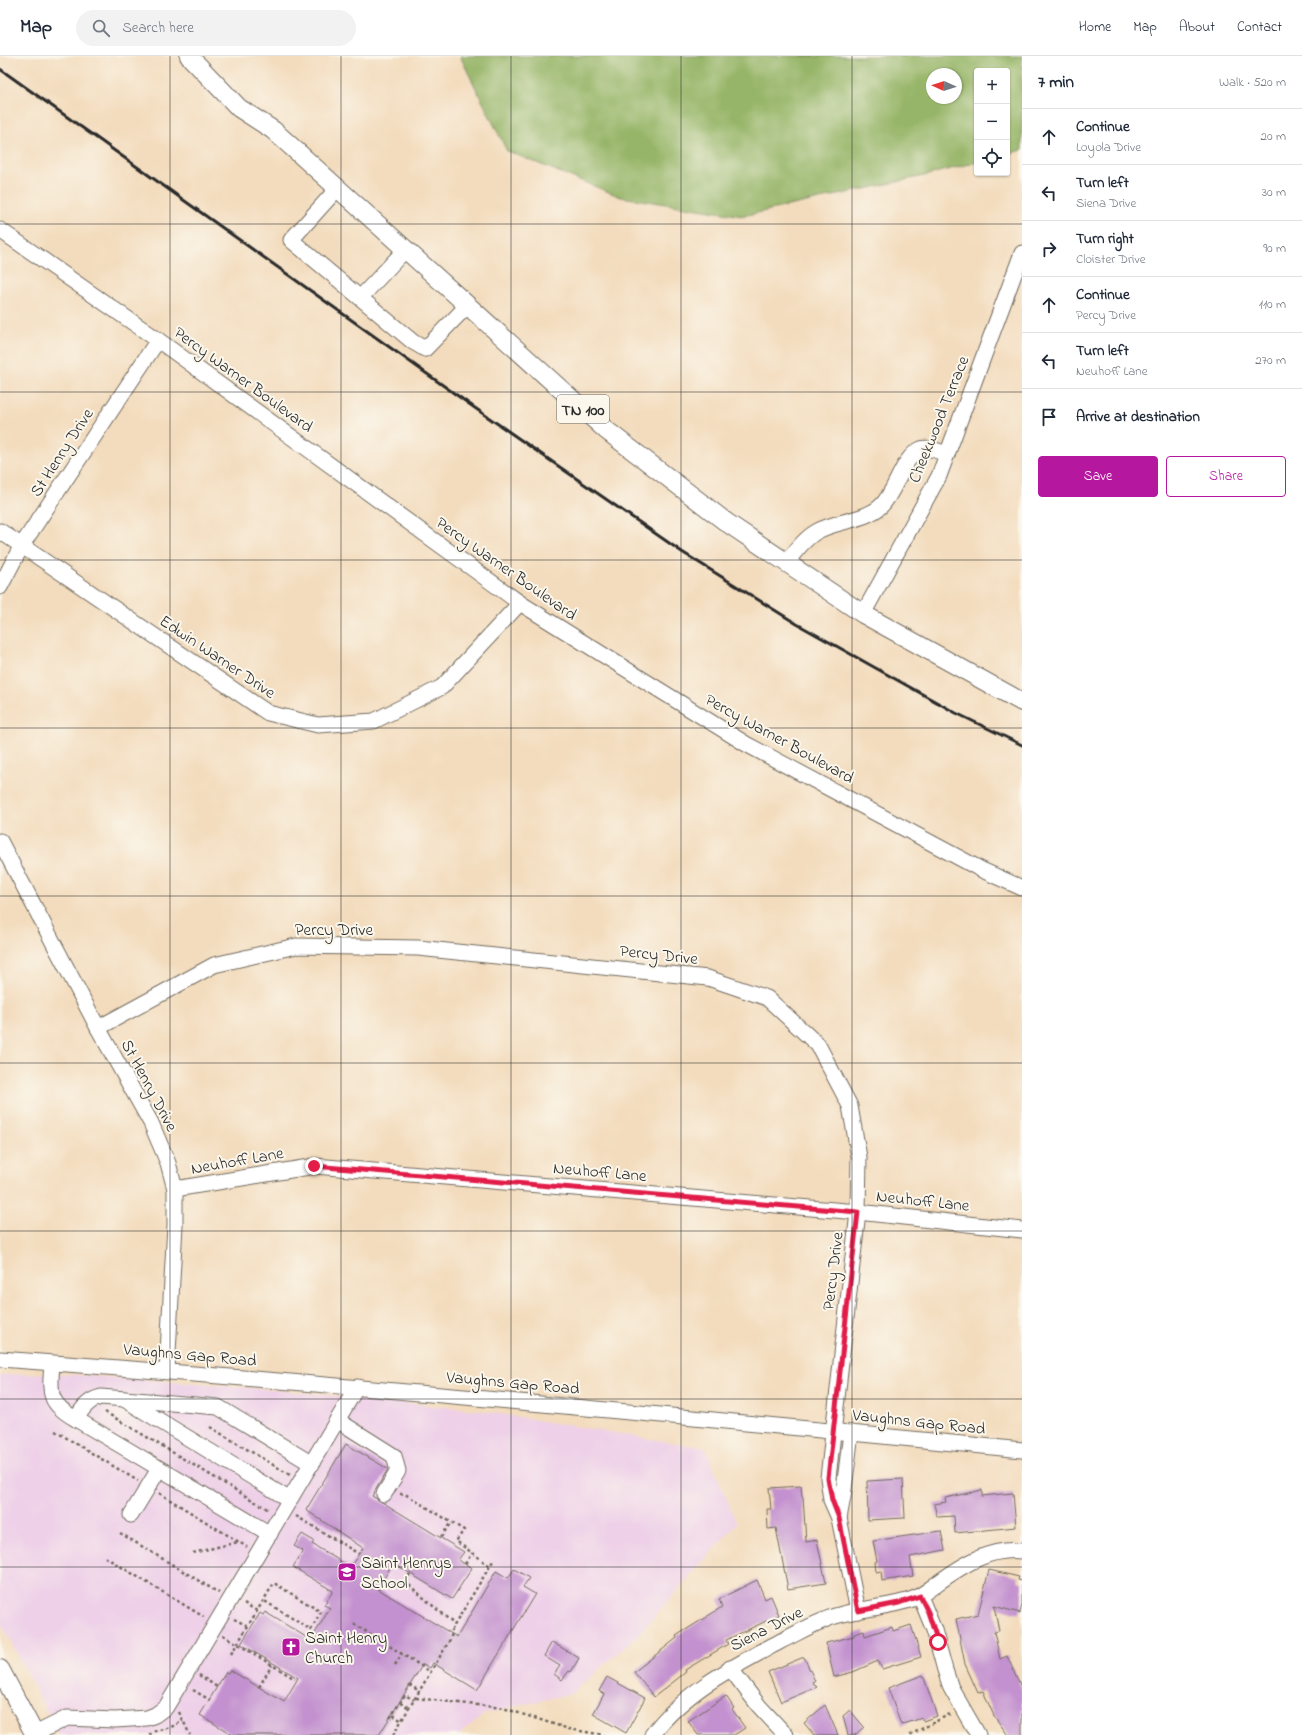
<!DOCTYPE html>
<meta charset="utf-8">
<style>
body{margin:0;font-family:"Indie Flower",sans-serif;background:#f2f2f3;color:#1f2937}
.controls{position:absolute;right:12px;top:12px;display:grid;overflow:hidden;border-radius:4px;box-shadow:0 1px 3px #0004}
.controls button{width:36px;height:36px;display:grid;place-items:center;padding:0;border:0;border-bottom:1px solid #e0e1e3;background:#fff;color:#1f2937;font:20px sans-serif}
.compass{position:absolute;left:926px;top:12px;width:36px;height:36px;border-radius:50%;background:#fff;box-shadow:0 1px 3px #0004;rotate:273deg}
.stop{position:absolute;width:12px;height:12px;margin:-9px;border:3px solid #e11d48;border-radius:50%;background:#fff}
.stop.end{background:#e11d48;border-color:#fff;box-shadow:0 1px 4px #0008}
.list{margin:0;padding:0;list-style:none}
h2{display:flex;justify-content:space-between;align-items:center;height:52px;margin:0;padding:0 16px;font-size:17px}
h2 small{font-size:13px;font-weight:400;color:#747a83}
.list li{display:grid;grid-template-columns:26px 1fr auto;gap:12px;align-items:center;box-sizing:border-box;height:56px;padding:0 16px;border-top:1px solid #e0e1e3}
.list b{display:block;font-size:15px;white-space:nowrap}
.list p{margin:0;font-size:13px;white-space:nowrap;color:#747a83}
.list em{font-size:13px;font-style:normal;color:#747a83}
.actions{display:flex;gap:8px;padding:12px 16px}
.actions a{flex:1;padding:9px 0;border:1px solid #b5179e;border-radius:4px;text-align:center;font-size:14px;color:#b5179e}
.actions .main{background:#b5179e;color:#fff}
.icon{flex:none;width:22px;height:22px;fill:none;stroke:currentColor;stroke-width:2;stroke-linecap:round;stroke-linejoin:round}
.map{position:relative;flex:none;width:1022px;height:1679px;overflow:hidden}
header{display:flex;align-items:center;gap:24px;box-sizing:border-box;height:56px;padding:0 20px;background:#fff;border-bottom:1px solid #e0e1e3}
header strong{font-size:19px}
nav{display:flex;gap:22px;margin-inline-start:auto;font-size:14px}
.search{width:280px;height:36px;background:#f2f2f3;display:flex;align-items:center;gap:10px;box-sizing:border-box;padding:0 14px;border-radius:22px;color:#747a83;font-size:15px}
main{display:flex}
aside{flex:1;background:#fff}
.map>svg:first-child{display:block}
</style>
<header>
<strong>Map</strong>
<div class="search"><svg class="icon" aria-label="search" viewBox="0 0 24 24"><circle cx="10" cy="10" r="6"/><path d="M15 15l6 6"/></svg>Search here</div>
<nav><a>Home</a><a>Map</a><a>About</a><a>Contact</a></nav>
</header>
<main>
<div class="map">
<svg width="1022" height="1679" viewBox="0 0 1022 1679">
<rect width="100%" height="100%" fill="#fbf7ec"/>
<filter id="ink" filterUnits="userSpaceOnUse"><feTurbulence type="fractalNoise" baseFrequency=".025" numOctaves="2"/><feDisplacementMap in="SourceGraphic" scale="8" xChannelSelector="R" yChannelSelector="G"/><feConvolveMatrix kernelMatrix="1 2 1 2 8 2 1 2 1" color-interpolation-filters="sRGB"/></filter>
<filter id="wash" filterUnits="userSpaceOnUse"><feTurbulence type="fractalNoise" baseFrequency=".012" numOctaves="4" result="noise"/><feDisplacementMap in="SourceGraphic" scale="16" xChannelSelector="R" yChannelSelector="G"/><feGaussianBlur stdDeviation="0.9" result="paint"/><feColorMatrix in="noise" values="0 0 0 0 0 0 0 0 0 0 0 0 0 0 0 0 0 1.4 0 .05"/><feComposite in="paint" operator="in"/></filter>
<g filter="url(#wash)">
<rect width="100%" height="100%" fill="#f3dcbd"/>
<!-- built -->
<path fill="#eed0e8" d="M51,1317L265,1333L476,1354L705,1392L737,1467L634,1583L572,1637L484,1658L459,1679H59L0,1565V1319Z"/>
<!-- forest -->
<path fill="#96b568" stroke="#60704a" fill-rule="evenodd" d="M460,0H1022V94L1007,98V15H977V106L928,119L743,160L621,141L507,95ZM932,18H956V42H932Z"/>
<g id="blocks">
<!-- building -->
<g fill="#c391cf">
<path d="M346,1388L388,1413L372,1440L464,1496L458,1504L472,1512L452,1543L393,1507L378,1533L457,1581L496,1515L508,1522L514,1513L529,1522L523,1531L535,1538L477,1634L433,1607L430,1612L423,1608L379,1679H233L200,1659L226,1616L228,1617L230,1614L284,1646L298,1622L241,1588L260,1557L263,1559L265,1556L311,1584L330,1552L324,1549L333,1535L293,1511L303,1495L294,1490L302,1478L314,1485L312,1488L350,1511L363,1492L306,1454Z"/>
<path d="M903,1423L905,1462L868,1464L867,1425Z"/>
<path d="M801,1430L802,1441H803L806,1486L817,1484L826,1527L788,1533L776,1472L768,1473L767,1453H771L769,1432Z"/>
<path d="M982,1434V1440L1013,1437L1016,1471L955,1477L954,1460L937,1461L934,1448L946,1446L945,1442Z"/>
<path d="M941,1475L945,1494L910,1501L913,1520L882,1525L881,1515L876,1516L875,1506L877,1505L873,1485Z"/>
<path d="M989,1514L1019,1521L1018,1524L1022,1525V1549L1020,1557L994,1550L999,1575L994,1576L1000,1603L1007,1600L1022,1633V1679H1008L994,1660L983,1635L978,1637L965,1608L956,1563L978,1558Z"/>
<path d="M757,1524L765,1543L771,1540L779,1559L726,1584L728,1588L685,1614L686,1616L654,1641L634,1616L677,1582L676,1580L722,1551L719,1543Z"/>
<path d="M911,1569L921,1601L882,1613L878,1605L853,1616L834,1621L826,1587L854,1580V1578L864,1575L865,1580L892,1571L893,1575Z"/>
<path d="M552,1586L579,1602L571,1616L569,1615L562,1624L554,1618L560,1610L544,1600Z"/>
<path d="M804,1601L815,1625L812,1626L817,1631L781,1646L768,1616Z"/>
<path d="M923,1619L937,1660L923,1665L922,1662L901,1669L888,1632Z"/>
<path d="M607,1621L645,1642L626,1677L593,1658L604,1638L599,1635Z"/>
<path d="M726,1640L734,1652L732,1653L745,1672L734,1679H698L688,1665Z"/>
<path d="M825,1649L838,1679H814L804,1667Z"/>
<path d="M850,1654L864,1671L855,1679H848L843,1660Z"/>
</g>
</g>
</g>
<g filter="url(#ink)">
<use href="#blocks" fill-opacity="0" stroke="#71695e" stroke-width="1"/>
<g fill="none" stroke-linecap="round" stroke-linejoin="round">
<defs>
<g id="minor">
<path d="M337,133L291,184L413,286L425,293L467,250"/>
<path d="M0,174L158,284L520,547L746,688L982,814L1022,832"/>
<path d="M361,241L405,194"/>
<path d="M0,475L268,657L318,669L374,665L442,631L520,547"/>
<path d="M786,507C795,496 804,483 816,476C834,465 865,465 881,450C896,436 902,401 921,393C929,390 939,396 947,398"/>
<path d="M0,531L22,489L158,284"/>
<path d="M863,558L939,420L1022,197"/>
<path d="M0,785L98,972L151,1067L168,1107L175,1133V1169L167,1315"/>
<path d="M98,972L214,909L296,890L418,892L708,922L767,942L818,989L850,1050L859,1101L858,1156L828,1422L831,1444L839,1462L843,1441L851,1377"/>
<path d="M175,1133L315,1110L858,1156L1022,1174"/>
<path d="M0,1303C341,1328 682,1360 1022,1394"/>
<path d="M52,1307C50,1337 47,1347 76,1363"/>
<path d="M124,1343L290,1444"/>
<path d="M337,1364L394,1400L398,1415L384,1438"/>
<path d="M131,1459L159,1413"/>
<path d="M839,1462L858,1555"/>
<path d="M270,1478L76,1363C82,1353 88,1344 101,1341L218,1351L312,1408"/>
<path d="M920,1540L934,1574L945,1614L951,1632L978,1679"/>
<path d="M730,1612L759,1650L786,1679"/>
<path d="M35,1678L67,1662L115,1664L147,1662L155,1659L166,1651L357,1331"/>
<path d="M652,1679C684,1635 735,1610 781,1585C800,1576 819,1564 839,1559C864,1552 890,1551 913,1543C923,1539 931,1532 939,1526C963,1509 990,1491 1022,1495"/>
</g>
<g id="major">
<path d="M189,0L239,52L273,74L606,374L726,466L863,558L1022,646"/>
<path d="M0,1613L35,1679"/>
</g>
</defs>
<!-- minor casing -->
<use href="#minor" stroke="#71695e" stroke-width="17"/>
<!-- major casing -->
<use href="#major" stroke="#71695e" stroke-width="20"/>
<!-- path -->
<g stroke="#71695e" stroke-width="2.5" stroke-dasharray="3 3" stroke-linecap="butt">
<path d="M105,1356L269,1454"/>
<path d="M210,1371L290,1419"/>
<path d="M55,1375L138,1425"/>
<path d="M159,1437L247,1491"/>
<path d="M400,1438H405L464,1474L456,1485L490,1510"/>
<path d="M296,1460L359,1498"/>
<path d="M120,1477L219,1537"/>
<path d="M441,1481L451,1466"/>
<path d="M193,1497L238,1486"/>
<path d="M105,1501L204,1561"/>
<path d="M465,1508L472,1497"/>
<path d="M410,1518L407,1522L409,1529L455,1569"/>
<path d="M244,1547L257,1555"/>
<path d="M234,1563L248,1570"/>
<path d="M354,1568L431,1616"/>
<path d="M223,1579L295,1623"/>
<path d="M231,1598L274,1527L321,1556L311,1574L263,1544"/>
<path d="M395,1609L402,1598"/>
<path d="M199,1619L217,1631"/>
<path d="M409,1629L420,1635"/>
<path d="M259,1631L272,1609"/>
<path d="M193,1634L210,1644"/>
<path d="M416,1642L503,1652L569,1673L604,1679"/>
<path d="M400,1647L410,1652"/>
<path d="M179,1656L190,1679"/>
<path d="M393,1659L402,1665"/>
<path d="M390,1662L405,1639L414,1644"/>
<path d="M149,1679L155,1675L171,1671L183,1665"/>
<path d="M393,1679L451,1582L452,1573L493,1505"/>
<path d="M910,1679L950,1658"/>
</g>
<!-- minor -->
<use href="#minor" stroke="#fff" stroke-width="15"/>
<!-- major -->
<use href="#major" stroke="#fff" stroke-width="18"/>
<!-- rail -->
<path stroke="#2b2b2b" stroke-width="3" d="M0,13L472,350L682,496L797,568L956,657L1022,689"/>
</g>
</g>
<g fill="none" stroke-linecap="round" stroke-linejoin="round" filter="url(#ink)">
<!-- route -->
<path stroke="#e11d48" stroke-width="5" d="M314,1110L858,1156L828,1422L832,1444L839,1462L858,1555L899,1547L920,1540L928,1556L938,1586"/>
</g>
<!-- grid -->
<path fill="none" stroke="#2b2b2b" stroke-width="1" stroke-opacity="0.55" d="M170,0V1679M341,0V1679M511,0V1679M681,0V1679M852,0V1679M0,168H1022M0,336H1022M0,504H1022M0,672H1022M0,840H1022M0,1007H1022M0,1175H1022M0,1343H1022M0,1511H1022"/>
<!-- icons -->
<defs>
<symbol id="school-square" viewBox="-11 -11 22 22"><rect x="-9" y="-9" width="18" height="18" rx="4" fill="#b5179e" stroke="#fbf7ec"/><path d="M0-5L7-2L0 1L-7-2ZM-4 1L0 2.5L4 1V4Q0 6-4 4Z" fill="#fff"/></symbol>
<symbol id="church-square" viewBox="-11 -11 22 22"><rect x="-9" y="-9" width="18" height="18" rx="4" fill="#b5179e" stroke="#fbf7ec"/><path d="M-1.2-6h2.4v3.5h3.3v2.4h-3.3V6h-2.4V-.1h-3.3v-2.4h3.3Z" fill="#fff"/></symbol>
</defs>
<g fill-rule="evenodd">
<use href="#school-square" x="336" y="1505" width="22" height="22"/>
<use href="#church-square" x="280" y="1580" width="22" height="22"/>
</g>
<g text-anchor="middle" stroke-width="4" stroke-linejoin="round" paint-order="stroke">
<!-- shield labels -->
<rect fill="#fbf7ec" stroke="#696865" stroke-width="1" x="557" y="339" width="52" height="28" rx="3"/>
<g font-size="16" font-weight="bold" fill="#2b2b2b">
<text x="583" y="359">TN 100</text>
</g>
<!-- street labels -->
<g font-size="17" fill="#2b2b2b" stroke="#fbf7ec">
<text transform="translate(244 323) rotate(36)" y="6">Percy Warner Boulevard</text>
<text transform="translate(938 363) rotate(-68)" y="6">Cheekwood Terrace</text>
<text transform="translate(61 396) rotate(-57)" y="6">St Henry Drive</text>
<text transform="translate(507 512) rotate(35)" y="6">Percy Warner Boulevard</text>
<text transform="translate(218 600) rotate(34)" y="6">Edwin Warner Drive</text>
<text transform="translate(780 682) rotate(29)" y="6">Percy Warner Boulevard</text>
<text x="334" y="879">Percy Drive</text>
<text transform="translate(659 898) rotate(6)" y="6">Percy Drive</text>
<text transform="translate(150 1029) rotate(62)" y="6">St Henry Drive</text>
<text transform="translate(237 1104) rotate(-10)" y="6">Neuhoff Lane</text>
<text transform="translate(600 1115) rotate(5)" y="6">Neuhoff Lane</text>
<text transform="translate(923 1144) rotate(6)" y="6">Neuhoff Lane</text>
<text transform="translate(832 1215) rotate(-83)" y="6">Percy Drive</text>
<text transform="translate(190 1298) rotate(5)" y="6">Vaughns Gap Road</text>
<text transform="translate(513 1326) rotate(5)" y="6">Vaughns Gap Road</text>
<text transform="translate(919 1365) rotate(6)" y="6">Vaughns Gap Road</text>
<text transform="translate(766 1572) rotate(-27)" y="6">Siena Drive</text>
</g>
<!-- poi labels -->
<g font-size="17" fill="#2b2b2b" stroke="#fbf7ec" text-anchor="start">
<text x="361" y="1512">Saint Henrys<tspan x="361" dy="20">School</tspan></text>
<text x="305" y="1587">Saint Henry<tspan x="305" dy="20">Church</tspan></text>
</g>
</g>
</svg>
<div class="controls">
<button>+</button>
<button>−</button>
<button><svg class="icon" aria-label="locate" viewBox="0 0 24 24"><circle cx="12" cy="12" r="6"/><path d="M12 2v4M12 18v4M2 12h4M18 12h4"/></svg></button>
</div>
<svg class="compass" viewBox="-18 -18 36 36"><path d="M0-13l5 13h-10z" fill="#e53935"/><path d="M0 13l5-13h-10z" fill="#747a83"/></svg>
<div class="stop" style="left:938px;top:1586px"></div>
<div class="stop end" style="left:314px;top:1110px"></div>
</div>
<aside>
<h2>7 min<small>Walk · 520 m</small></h2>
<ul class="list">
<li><svg class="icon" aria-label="ahead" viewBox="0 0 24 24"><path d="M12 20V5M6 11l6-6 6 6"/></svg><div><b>Continue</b><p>Loyola Drive</p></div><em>20 m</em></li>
<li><svg class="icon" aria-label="left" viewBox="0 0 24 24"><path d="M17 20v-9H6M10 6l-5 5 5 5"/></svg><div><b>Turn left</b><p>Siena Drive</p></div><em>30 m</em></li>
<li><svg class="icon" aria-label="right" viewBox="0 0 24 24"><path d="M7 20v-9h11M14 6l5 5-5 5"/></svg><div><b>Turn right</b><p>Cloister Drive</p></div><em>90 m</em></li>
<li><svg class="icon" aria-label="ahead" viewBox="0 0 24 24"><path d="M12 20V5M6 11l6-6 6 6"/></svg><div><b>Continue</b><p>Percy Drive</p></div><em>110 m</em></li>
<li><svg class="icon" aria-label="left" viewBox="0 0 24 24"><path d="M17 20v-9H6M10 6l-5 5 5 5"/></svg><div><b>Turn left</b><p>Neuhoff Lane</p></div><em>270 m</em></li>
<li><svg class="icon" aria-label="arrive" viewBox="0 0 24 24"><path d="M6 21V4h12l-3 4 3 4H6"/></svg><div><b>Arrive at destination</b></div></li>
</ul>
<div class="actions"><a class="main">Save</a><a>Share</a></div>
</aside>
</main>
